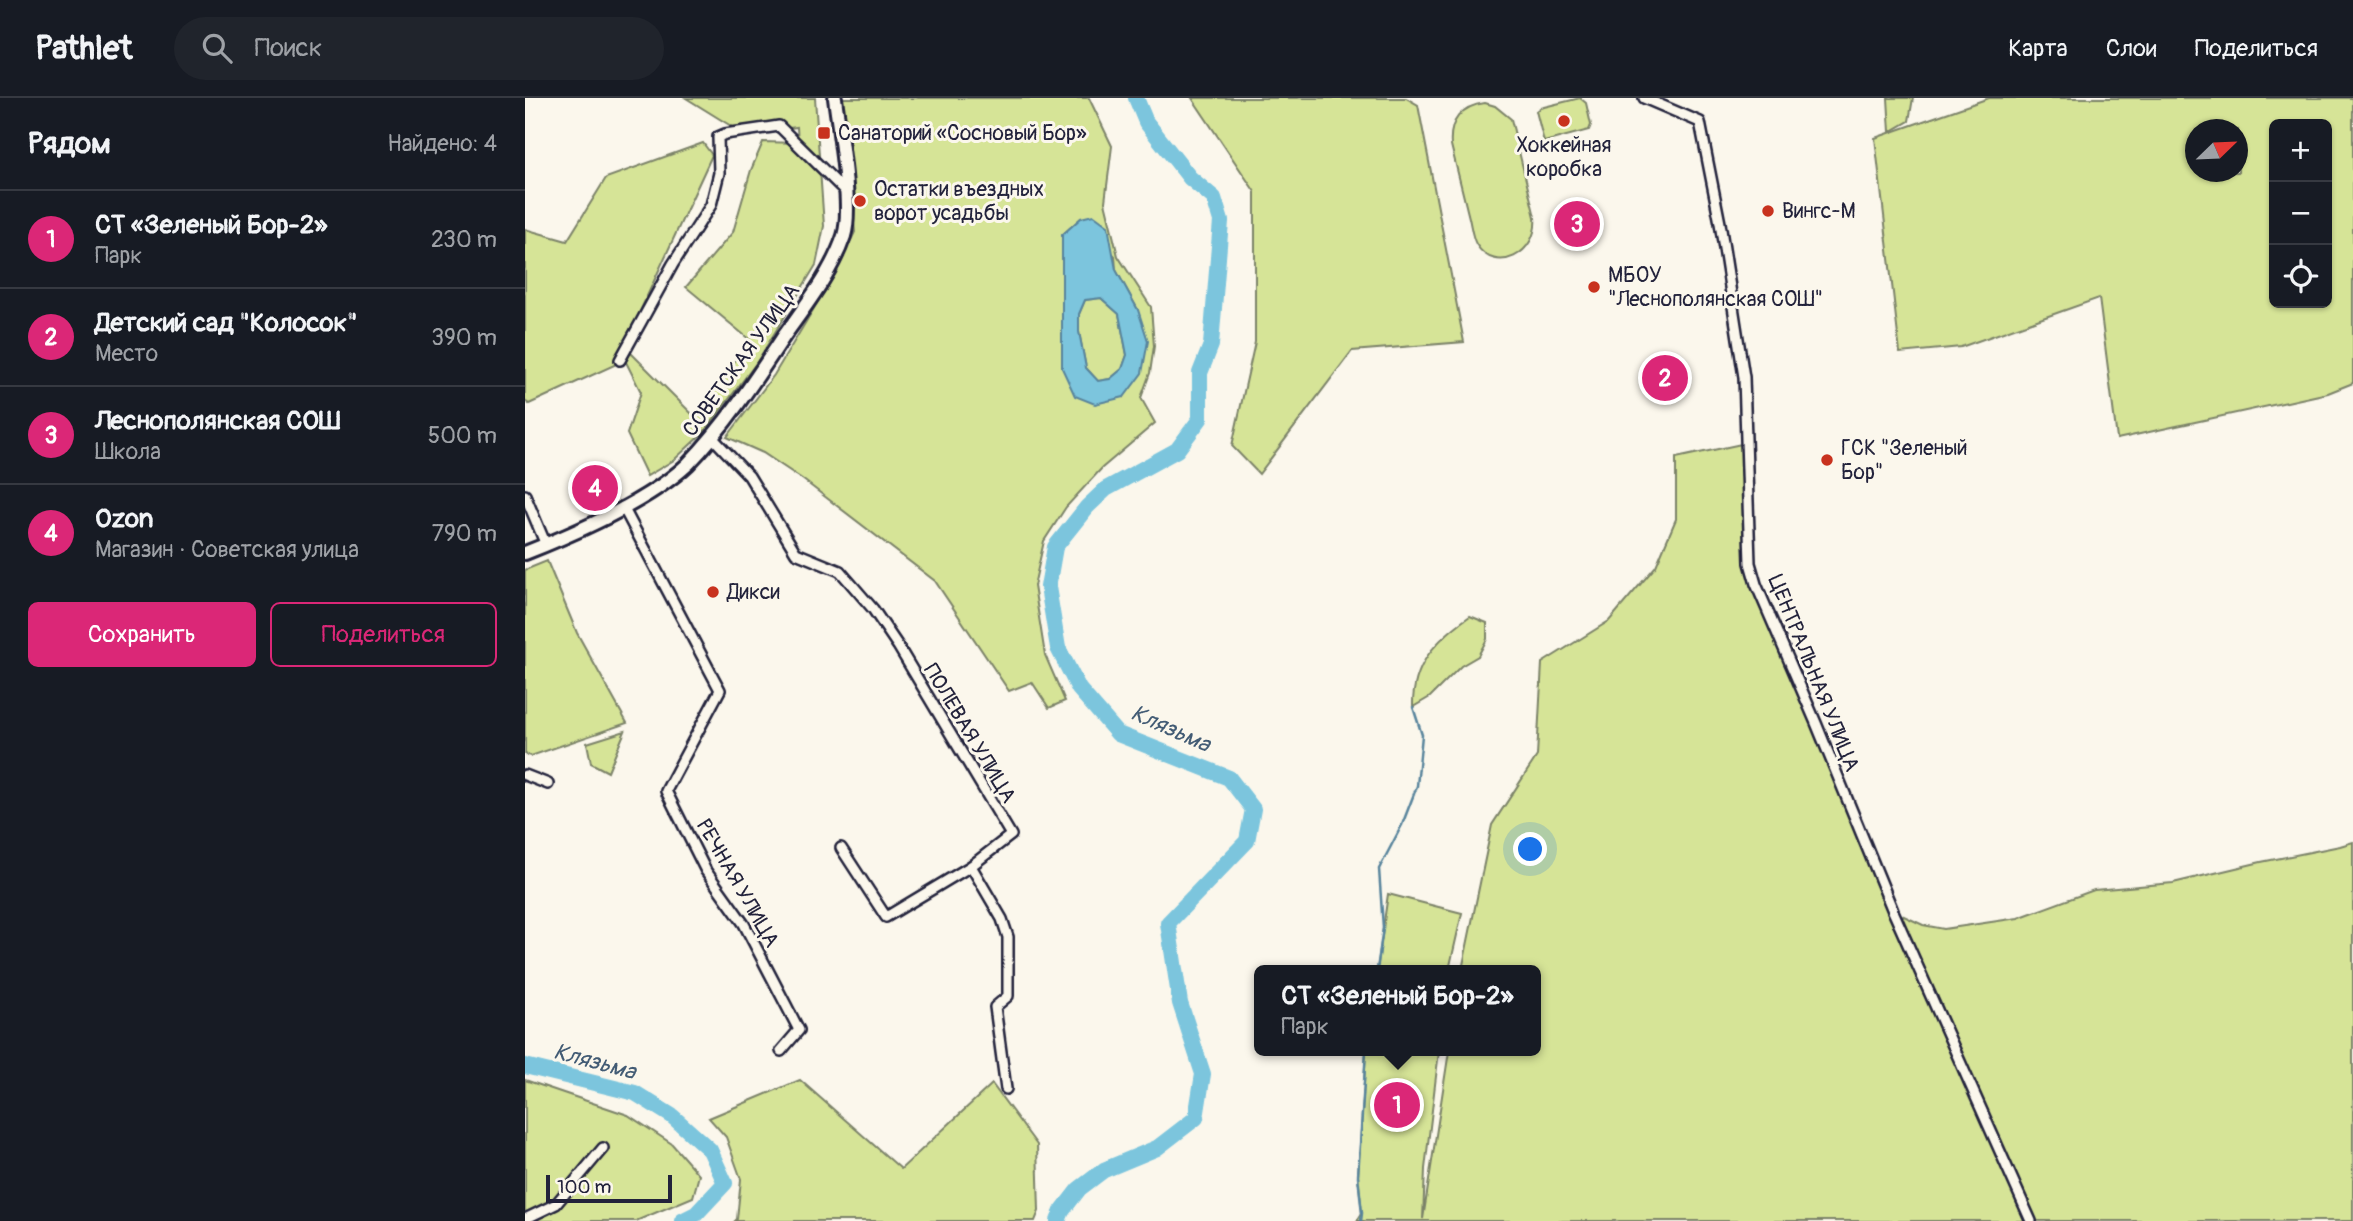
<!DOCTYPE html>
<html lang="ru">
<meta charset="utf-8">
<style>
body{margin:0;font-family:Pangolin,sans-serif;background:#20242c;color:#f1f3f6}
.controls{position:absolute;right:21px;top:21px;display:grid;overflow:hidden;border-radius:10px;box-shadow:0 2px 5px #0004}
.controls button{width:63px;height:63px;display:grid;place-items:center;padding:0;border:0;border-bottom:2px solid #363941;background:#171b24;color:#f1f3f6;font:35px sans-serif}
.compass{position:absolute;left:1660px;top:21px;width:63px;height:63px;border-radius:50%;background:#171b24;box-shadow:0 2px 5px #0004;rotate:67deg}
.scale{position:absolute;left:21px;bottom:18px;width:126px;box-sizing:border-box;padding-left:7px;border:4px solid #22223b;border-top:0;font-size:19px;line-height:24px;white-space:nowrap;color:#22223b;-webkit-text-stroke:5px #fbf7ec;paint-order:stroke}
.you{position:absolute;left:1006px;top:752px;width:24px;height:24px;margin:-18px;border:5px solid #fff;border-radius:50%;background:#1a73e8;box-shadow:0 0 0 10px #1a73e833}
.badge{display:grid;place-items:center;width:46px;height:46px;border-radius:50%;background:#db2777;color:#fff;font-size:23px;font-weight:700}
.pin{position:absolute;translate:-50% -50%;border:4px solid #fff;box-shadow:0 2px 7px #0006}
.popup{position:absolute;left:729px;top:867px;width:287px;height:91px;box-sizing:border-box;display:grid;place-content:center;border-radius:10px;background:#171b24;filter:drop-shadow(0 2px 5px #0005);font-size:23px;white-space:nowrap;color:#9ea1a6}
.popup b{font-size:26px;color:#f1f3f6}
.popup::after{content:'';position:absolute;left:50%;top:100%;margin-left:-14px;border:14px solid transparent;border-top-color:#171b24}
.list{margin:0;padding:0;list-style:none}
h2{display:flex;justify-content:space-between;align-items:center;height:91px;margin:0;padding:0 28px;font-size:30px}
h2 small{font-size:23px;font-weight:400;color:#9ea1a6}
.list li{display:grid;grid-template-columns:46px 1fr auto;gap:21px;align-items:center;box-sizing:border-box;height:98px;padding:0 28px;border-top:2px solid #363941}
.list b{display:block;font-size:26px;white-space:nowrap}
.list p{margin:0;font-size:23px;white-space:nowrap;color:#9ea1a6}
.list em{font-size:23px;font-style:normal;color:#9ea1a6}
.actions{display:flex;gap:14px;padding:21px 28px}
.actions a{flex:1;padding:16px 0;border:2px solid #db2777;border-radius:10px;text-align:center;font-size:24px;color:#db2777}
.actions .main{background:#db2777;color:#fff}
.icon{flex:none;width:38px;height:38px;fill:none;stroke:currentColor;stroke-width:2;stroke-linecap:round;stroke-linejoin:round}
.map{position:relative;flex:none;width:1828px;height:1123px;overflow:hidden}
header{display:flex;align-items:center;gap:42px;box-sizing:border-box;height:98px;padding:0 35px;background:#171b24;border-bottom:2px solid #363941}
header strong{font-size:33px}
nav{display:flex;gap:38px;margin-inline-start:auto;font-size:24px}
.search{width:490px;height:63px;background:#20242c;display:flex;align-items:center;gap:18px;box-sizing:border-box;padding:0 24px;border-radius:38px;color:#9ea1a6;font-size:26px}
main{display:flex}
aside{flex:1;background:#171b24}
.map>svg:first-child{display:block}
</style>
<header>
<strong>Pathlet</strong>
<div class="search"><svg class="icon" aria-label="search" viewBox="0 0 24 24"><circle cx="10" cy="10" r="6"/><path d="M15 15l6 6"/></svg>Поиск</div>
<nav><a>Карта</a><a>Слои</a><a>Поделиться</a></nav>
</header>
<main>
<aside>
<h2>Рядом<small>Найдено: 4</small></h2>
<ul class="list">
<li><span class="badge">1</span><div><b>СТ «Зеленый Бор-2»</b><p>Парк</p></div><em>230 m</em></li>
<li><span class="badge">2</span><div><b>Детский сад &quot;Колосок&quot;</b><p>Место</p></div><em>390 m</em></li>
<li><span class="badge">3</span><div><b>Леснополянская СОШ</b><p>Школа</p></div><em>500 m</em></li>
<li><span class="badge">4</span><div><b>Ozon</b><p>Магазин · Советская улица</p></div><em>790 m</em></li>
</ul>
<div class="actions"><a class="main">Сохранить</a><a>Поделиться</a></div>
</aside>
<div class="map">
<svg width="1828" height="1123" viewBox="0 0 1828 1123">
<rect width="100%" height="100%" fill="#fbf7ec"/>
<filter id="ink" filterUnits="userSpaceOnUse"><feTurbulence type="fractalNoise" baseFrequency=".0143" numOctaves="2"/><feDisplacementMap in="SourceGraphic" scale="14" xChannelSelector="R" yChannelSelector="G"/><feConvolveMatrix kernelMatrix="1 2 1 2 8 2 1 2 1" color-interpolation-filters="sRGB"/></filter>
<g filter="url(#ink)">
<!-- green -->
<g fill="#d6e497" stroke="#7c8369" stroke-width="2" fill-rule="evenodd">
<path d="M161,0H290L299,128L291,167L232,264L179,334L149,362L122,378L102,336L116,294L100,262L4,306L0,303V131L42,143L81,80L178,45L187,57L99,248L170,319L225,242L161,189L208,134L226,72L238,44L273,45L272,29L219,36Z"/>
<path d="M317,0H564L587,48L580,104L593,158L626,209L629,248L625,275L616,300L630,325L577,370L541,409L519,443L509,488L520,557L540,603L524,610L507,584L484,593L410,483L277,381L238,355L202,339L249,277L309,177L330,134ZM556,120L590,158L591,172L613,212L599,299L537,270V137Z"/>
<path d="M667,0H881L893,7L939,244L827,253L734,376L707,348L730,244V94Z"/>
<path d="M1055,0L1061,5L1066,27L1064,32L1019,44L1011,13L1015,10Z"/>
<path d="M1363,0H1388L1384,23L1365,34Z"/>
<path d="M1464,0H1828V285L1803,295L1592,341L1574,200L1436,249L1375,255L1350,40ZM1749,26H1802V205H1749ZM1671,32H1713V74H1671Z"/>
<path d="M960,5L970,8L986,21L1010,119C1014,156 970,178 951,146C947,139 946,128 944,120C938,96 932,71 926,47C924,23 936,8 960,5Z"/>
<path d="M576,200L594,216L602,257L597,271L585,281L573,283L561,270L554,234V216L560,202Z"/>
<path d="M1221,345L1225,465L1368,813L1398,827L1419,831L1493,820L1569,792L1648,785L1736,764L1815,748L1828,744V1123H832L837,1115L833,1078L841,953H914L900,1071L898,1121L924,953H1010V872H937L967,727L1012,658L1017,565L1084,523L1131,468L1151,421V360Z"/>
<path d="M22,463L52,535L102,625L6,658L0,656V472Z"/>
<path d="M945,518L962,525V541L953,558L936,568L905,599L888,609C887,566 912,541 945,518Z"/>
<path d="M100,633L83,674L66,665L62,645Z"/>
<path d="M863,796L937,815L924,872H852Z"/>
<path d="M0,982L103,1017L147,1046L174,1077L168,1099L111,1123H0Z"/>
<path d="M275,982L376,1071L467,986L512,1047L514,1113L510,1123H210L212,1121L216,1081L201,1039L184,1020Z"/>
</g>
<!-- water -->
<path fill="#7cc5dd" stroke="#58849c" stroke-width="2" fill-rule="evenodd" d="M568,117L583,128L591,172L613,212L623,243L617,275L599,299L570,306L550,298L537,270V137L556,120ZM576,200L594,216L602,257L597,271L585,281L573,283L561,270L554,234V216L560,202Z"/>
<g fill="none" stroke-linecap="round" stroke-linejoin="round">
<!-- stream -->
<g stroke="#58849c" stroke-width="2.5">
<path d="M852,872L858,830L854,771L877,727L892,688L897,637L888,609"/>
<path d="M836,1123L837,1115L833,1078L841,953"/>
</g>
<!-- river -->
<g stroke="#7cc5dd" stroke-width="16">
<path d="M0,968L110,995L147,1018L185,1052L200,1085L171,1116L157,1123"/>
<path d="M533,1123L537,1113L554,1091L579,1072L632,1050L671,1020L678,976L655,905L643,825L722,743L728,711L704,680L593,636L554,591L533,550L523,489L530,449L562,409L581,391L652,352L675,321V275L686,247L696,123L689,100L665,80L621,24L611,0"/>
</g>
<defs>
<g id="minor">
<path d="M1119,0L1175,24L1195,125L1219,279L1225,465L1231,486L1291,625L1368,813L1506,1123"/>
<path d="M95,262L148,166L186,107L194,75L193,39L200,36L254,28L321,94"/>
<path d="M187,339L224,378L271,455L315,473L348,511L373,548L486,737L446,768L477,821L483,839V898L470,909L481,991"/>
<path d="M0,397L21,447"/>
<path d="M98,409L195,592L141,693L181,773L219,826L274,932L256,953"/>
<path d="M0,677L23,686"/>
<path d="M316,750L361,819L446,768"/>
<path d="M0,1121L31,1106L78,1050"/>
</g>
<path id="secondary" d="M0,455C51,435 123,404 163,366C200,328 230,282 259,238C281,207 307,174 319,138C328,110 314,32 310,0"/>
</defs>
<!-- minor casing -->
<use href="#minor" stroke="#22223b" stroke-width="14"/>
<!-- secondary casing -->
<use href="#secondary" stroke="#22223b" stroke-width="18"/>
<!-- minor -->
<use href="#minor" stroke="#fbf7ec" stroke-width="9"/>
<!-- secondary -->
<use href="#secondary" stroke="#fbf7ec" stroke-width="12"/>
</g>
</g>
<!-- markers -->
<g fill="#c8321e" stroke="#fbf7ec" stroke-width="2.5">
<circle cx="1039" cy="23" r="7"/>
<rect x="292" y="28" width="14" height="14" rx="3.5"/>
<circle cx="335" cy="103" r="7"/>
<circle cx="1243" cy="113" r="7"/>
<circle cx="1069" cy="189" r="7"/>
<circle cx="1302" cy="362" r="7"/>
<circle cx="188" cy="494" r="7"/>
</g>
<g text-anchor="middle" stroke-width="6" stroke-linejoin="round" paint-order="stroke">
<!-- poi labels -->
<g font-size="21" fill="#22223b" stroke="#fbf7ec" text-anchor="start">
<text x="313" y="42">Санаторий «Сосновый Бор»</text>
<text x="1039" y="54" text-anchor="middle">Хоккейная<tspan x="1039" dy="24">коробка</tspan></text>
<text x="349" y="98">Остатки въездных<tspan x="349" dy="24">ворот усадьбы</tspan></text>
<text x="1257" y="120">Вингс-М</text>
<text x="1083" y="184">МБОУ<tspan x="1083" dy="24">"Леснополянская СОШ"</tspan></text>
<text x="1316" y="357">ГСК "Зеленый<tspan x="1316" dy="24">Бор"</tspan></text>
<text x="202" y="501">Дикси</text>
</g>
<!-- street labels -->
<g font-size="21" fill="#22223b" stroke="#fbf7ec">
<text transform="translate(216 262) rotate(-54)" y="7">СОВЕТСКАЯ УЛИЦА</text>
<text transform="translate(1289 575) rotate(68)" y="7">ЦЕНТРАЛЬНАЯ УЛИЦА</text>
<text transform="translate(445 635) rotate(59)" y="7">ПОЛЕВАЯ УЛИЦА</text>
<text transform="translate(213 785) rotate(60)" y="7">РЕЧНАЯ УЛИЦА</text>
</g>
<!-- water labels -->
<g font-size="23" font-style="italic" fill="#425b74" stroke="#fbf7ec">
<text transform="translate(646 630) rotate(24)" y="8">Клязьма</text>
<text transform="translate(70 963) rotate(15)" y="8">Клязьма</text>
</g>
</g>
</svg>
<div class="controls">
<button>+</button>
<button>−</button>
<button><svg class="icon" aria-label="locate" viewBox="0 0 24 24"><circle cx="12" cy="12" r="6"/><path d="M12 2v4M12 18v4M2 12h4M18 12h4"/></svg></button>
</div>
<svg class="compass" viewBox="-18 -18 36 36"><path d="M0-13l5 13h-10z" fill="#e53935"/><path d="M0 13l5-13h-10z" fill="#9ea1a6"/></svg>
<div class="scale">100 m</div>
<div class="you"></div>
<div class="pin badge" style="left:872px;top:1007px">1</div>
<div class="popup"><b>СТ «Зеленый Бор-2»</b>Парк</div>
<div class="pin badge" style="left:1140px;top:280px">2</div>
<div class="pin badge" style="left:1052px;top:126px">3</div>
<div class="pin badge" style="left:70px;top:390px">4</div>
</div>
</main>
